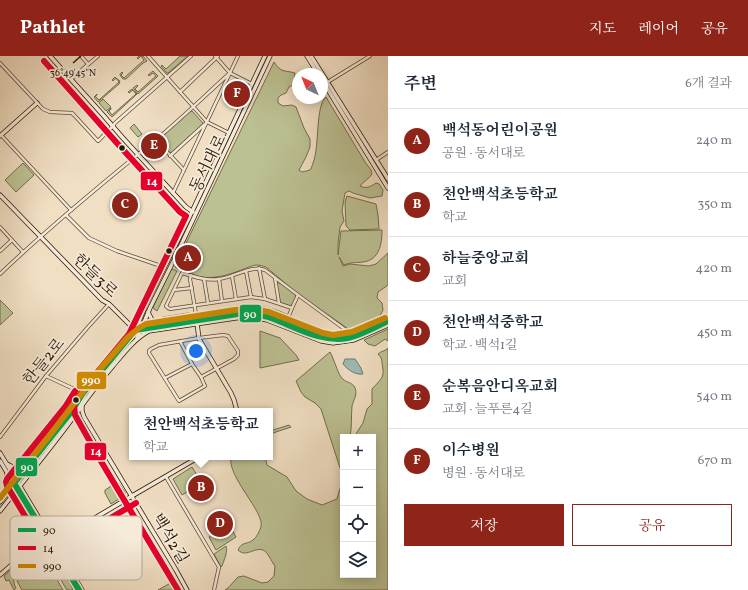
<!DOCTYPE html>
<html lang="ko">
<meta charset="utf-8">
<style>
body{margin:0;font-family:Vollkorn,"Noto Serif KR",serif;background:#f6f6f7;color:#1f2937}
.controls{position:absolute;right:12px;bottom:12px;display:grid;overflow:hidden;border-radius:0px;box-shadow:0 2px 10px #0003}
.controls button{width:36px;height:36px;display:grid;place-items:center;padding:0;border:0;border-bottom:1px solid #e0e1e3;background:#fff;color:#1f2937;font:20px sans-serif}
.compass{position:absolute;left:292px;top:12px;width:36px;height:36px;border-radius:50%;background:#fff;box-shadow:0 2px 10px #0003;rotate:317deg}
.you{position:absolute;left:196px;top:295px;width:14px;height:14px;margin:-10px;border:3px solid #fff;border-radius:50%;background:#1a73e8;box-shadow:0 0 0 6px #1a73e833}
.badge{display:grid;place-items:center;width:26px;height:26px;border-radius:50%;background:#8f2418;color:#fff;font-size:13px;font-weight:700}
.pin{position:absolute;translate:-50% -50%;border:2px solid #fff;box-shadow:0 1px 4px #0006}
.popup{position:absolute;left:129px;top:352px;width:144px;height:52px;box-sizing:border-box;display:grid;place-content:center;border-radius:0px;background:#fff;filter:drop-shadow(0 1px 3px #0005);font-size:13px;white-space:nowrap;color:#747a83}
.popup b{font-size:15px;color:#1f2937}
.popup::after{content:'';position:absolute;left:50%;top:100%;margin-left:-8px;border:8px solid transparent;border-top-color:#fff}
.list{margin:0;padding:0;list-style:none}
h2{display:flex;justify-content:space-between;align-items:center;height:52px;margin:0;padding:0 16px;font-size:17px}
h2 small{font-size:13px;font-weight:400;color:#747a83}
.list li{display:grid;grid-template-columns:26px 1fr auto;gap:12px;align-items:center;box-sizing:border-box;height:64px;padding:0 16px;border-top:1px solid #e0e1e3}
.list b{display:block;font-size:15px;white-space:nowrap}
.list p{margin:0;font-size:13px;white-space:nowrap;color:#747a83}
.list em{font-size:13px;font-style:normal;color:#747a83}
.actions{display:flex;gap:8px;padding:12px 16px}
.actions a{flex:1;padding:9px 0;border:1px solid #8f2418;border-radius:0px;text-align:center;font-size:14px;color:#8f2418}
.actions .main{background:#8f2418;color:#fff}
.icon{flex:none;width:22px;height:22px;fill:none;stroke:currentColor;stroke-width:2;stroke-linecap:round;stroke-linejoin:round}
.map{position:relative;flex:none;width:388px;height:534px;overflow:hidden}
header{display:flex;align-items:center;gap:24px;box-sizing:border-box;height:56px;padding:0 20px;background:#8f2418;color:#fff}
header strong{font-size:19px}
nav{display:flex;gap:22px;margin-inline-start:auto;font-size:14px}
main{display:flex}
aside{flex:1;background:#fff}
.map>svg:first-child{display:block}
</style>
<header>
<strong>Pathlet</strong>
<nav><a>지도</a><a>레이어</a><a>공유</a></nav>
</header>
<main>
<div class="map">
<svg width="388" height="534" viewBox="0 0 388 534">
<rect width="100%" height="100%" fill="#f1dfc4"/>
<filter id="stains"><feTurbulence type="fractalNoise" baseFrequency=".005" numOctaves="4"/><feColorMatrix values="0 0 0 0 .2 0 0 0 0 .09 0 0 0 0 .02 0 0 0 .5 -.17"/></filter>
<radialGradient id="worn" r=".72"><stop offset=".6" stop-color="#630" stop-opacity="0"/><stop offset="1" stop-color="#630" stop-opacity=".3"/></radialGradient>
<!-- green -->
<g fill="#bcc193" stroke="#726c4c">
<path d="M139,0H143L147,5L143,7L126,23H123L120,19V18L122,16L123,17L121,19L124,22L144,4L141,0L138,3L137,2Z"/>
<path d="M180,0H188L168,17H167L161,10L162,9L166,13Z"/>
<path d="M274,6C281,17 284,14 295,17C294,23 295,29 289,31L286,37L281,39L278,42V47L283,50L292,49L296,51L304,72L310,83V91L306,101L299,114L302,116C305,115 309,115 311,113C311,112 313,108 313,107C320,90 315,50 326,41L365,106L371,114L372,118C369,123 364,125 360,130C366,133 370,131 376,127L379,128L383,134L382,140L370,142L353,137L349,135L345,137L342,155L344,165L340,171L338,188V199L341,175L382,174C382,189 379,204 363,206C355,207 351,206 344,209L339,201L343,210L350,208L369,210L376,208L388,197V229L378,236L377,242L382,247L383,254L377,265L354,277L298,238L266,211C263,210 259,209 256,209C250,210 242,214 236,216C214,224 195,224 175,211L188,183Z"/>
<path d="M153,15L158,20L138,38L133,32L137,29L138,30L135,33L138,36L156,20L153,17L149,20L148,19Z"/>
<path d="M115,21L116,22L120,25L119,28L98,46L94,41L97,38V39L95,40L99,44L119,26L116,22L113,25L112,24Z"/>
<path d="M132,33L137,38L112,61L107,56L111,52V53L109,55L112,59L136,38L133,34L129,37L128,36Z"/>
<path d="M103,43L111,51L106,55L99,47Z"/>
<path d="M190,55H192L202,66L203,68L172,96L170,97L159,86V83Z"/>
<path d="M134,68L142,78L138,81L130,72Z"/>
<path d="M23,107L34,119L16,136L5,124Z"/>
<path d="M347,140L376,148L378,159L379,173L350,174L346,170L345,146Z"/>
<path d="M171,213H172L177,215L157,255L154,253L153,251Z"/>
<path d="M277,227H281L295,238L296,240L294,248L290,250L281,247L279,245Z"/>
<path d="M0,244L13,257L0,269Z"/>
<path d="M244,250C259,249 275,252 288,259L285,264L262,255L244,254Z"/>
<path d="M242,251V254L198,260V257Z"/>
<path d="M188,257L192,258L191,261L162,265L163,261Z"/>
<path d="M290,262L318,273L317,275L316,276L289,265Z"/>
<path d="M388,273V285L385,283L375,290L368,288L364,284Z"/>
<path d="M260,275L280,282L296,299L299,304L260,312Z"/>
<path d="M388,292V534H225L228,532L238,521L244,520L262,527L268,526L274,520L275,510C271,505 268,496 263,494C254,491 246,502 238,494C242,485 247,489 253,484C257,481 259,476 261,471C265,456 227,421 231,401H265L267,409L287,421L296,435L307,443L322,449L337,443L341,429V415L321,353L315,347L305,341L301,336L296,325L330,296C334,303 337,315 341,321C345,327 353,326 355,332C358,338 353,345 352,350C351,361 352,371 350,381H343V519H373V381H354L363,367L367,353L372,348V333C382,322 385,322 382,307C382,303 381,301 378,298C381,295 386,295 388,292Z"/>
<path d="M289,369L291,371L270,378V375Z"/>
<path d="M192,411L202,427L182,439L173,423Z"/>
<path d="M118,426L125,436V439L111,448L105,437V434Z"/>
<path d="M229,468L236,481L216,494L209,481Z"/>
<path d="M226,490C228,496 224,504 222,510L221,511L214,498Z"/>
<path d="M48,494L52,497L71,529L73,534H67C62,527 56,512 50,508C38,500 21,503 15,517C14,520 13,523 14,526C14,528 15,530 16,532L14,534L9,524L6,525L4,520L17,508Z"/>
<path d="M33,506C50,505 55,521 63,534H22L17,525L20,523C20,514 24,509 33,506Z"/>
<path d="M176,524L182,534H158Z"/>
</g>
<!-- water -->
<path fill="#9bbcb6" stroke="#6d7a6f" d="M345,303H355L361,312L363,318C355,319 348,314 343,308Z"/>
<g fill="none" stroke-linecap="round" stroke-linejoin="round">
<defs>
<g id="street">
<path d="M81,0L88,8"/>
<path d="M148,0L207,66L229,77"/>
<path d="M215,0L230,17L252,28"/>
<path d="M0,7L43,53L50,56L72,57L74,59L98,85L113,70L115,67L191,0"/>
<path d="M71,23L98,0"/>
<path d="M326,27L370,0"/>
<path d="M180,36L218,0"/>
<path d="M1,79L71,154"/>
<path d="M156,84L184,114"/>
<path d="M170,100L205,68"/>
<path d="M376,104L388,96"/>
<path d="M173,137L238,0"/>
<path d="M66,159L89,182L117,195L164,211"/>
<path d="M0,171L23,196"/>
<path d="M0,195L12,184"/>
<path d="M259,212L265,243"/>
<path d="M246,215L251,241"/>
<path d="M0,218C45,175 93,135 141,96C172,72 201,43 230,17"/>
<path d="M191,219L190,223L197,264"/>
<path d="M232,220L236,243"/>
<path d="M275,222L279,247"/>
<path d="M204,223L208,247"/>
<path d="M219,223L222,245"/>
<path d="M174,234L192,232"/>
<path d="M292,252L298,239"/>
<path d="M286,267L292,252L265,243L251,241L170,253L168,252L166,250L182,217C195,221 206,225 219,223C235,221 250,209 265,214L298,239L354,280"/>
<path d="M223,279L228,280L238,295V299L234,303L201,321L204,328L205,330L179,345L149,297V295L151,293L159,289L199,282Z"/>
<path d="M180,285L192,308L201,321"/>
<path d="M46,320L74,333L83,337"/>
<path d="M165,322L192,308"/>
<path d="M0,381L46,320L88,271L109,248"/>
<path d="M166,421L219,511L214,534"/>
</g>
<g id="secondary">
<path d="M50,0L103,59L122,81L186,151L193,156"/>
<path d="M307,0L318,18"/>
<path d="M311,0L388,123"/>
<path d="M322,24L388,132"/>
<path d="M0,80L37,47"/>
<path d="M0,139L102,244L109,248L135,274"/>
<path d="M148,256L153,266L158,269"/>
<path d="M197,267L199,283L231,337L234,344L237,355"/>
<path d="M135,274L244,257C254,258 264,259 274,263C298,271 321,288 348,282C362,279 375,271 388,265"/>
<path d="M137,282L140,276L150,252L174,204L270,0"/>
<path d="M82,350V355L84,361L176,514L187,534"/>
<path d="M0,397L82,534"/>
<path d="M0,405L79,534"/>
<path d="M7,408C17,414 20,412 29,407"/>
<path d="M4,438C7,431 8,424 7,417"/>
<path d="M0,446L71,356L83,337L135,274L138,268L145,250L189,162L265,0"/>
<path d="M0,455C25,423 51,392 75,359C87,342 99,326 112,311C123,298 134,283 149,275L236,262L252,261L267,264L321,285L333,287L354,284L388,269"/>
<path d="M0,519L17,504L83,469L132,440L199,401"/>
</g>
</defs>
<!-- street casing -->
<use href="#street" stroke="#5a4a35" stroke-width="4"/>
<!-- secondary casing -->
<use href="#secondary" stroke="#281805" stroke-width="5"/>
<!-- street -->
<use href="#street" stroke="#f6ead9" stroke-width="2.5"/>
<!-- secondary -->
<use href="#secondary" stroke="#f6ead9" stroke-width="3.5"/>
<defs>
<path id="bus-1" d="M79,534L14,427L71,356L83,337L135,274L244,257C253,258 263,259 271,262C296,271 321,287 348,282C362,279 375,271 388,265"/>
<g id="bus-2">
<path d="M44,5L116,86L180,156L186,160L143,249L129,278L85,331L75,345L74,349L75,359L102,407L178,534"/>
<path d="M75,335L65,351L7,423L6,426L7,430L43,490C49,497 56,493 63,490L136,447"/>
</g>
<path id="bus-3" d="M0,442L50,379L101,312L128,281L139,272L146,268L235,254L252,253L269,256L323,277L333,279L352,276L385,262"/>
</defs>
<!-- bus-1 casing -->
<use href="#bus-1" stroke="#f6ead9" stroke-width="9"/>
<!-- bus-2 casing -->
<use href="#bus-2" stroke="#f6ead9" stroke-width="9"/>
<!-- bus-3 casing -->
<use href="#bus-3" stroke="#f6ead9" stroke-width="9"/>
<!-- bus-1 -->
<use href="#bus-1" stroke="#00a651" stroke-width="6"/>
<!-- bus-2 -->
<use href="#bus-2" stroke="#e4002b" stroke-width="6"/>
<!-- bus-3 -->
<use href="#bus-3" stroke="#ce8a01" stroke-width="6"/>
</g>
<!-- ticks -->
<path fill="none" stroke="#281805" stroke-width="1.5" d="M73,7L81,0"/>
<!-- markers -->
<g fill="#281805" stroke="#f6ead9" stroke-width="1.5">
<circle cx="122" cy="92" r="3.5"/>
<circle cx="169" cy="195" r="3.5"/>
<circle cx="76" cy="344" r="3.5"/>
</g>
<g text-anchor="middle" stroke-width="3.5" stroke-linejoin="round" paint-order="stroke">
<!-- street labels -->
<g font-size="16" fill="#281805" stroke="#f6ead9">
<text transform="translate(207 107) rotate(-64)" y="6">동서대로</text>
<text transform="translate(96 219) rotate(44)" y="6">한들3로</text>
<text transform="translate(43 305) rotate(-51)" y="6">한들2로</text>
<text transform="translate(171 482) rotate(59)" y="6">백석2길</text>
</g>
</g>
<!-- legend -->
<rect x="10" y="460" width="132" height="64" rx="6" fill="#f6ead9" stroke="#b8ab99" stroke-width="1"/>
<rect x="18" y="472" width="18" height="4" fill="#00a651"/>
<rect x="18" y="490" width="18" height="4" fill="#e4002b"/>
<rect x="18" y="508" width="18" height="4" fill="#ce8a01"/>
<g font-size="11" fill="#281805">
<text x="43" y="478">90</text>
<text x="43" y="496">14</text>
<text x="43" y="514">990</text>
</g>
<g font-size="10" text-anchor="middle" fill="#281805" stroke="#f6ead9" stroke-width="3.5" stroke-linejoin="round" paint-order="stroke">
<text x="73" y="20">36°49'45"N</text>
</g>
<g stroke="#f6ead9" stroke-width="1.5">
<rect x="140" y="115" width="23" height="20" rx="4" fill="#e4002b"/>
<rect x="239" y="248" width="23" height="19" rx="4" fill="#00a651"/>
<rect x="76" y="315" width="31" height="19" rx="4" fill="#ce8a01"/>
<rect x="84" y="386" width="23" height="19" rx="4" fill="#e4002b"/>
<rect x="15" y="401" width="23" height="20" rx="4" fill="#00a651"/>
</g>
<g font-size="11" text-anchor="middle" font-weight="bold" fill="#fff">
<text x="152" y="129">14</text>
<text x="250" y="262">90</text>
<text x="91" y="328">990</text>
<text x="96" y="399">14</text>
<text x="27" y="415">90</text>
</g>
<rect width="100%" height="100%" filter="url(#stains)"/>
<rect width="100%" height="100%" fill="url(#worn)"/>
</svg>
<div class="controls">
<button>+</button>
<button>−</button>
<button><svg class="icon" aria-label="locate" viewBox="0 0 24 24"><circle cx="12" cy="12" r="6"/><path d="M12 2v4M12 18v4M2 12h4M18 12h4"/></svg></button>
<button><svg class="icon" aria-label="layers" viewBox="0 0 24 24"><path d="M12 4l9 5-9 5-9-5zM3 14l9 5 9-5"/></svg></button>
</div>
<svg class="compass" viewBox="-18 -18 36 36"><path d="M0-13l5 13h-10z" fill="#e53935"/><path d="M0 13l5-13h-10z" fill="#747a83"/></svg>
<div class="you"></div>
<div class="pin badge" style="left:188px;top:202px">A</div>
<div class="pin badge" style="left:201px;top:432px">B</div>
<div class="popup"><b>천안백석초등학교</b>학교</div>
<div class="pin badge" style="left:125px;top:149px">C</div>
<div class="pin badge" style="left:220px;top:468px">D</div>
<div class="pin badge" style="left:154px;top:90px">E</div>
<div class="pin badge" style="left:237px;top:38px">F</div>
</div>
<aside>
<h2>주변<small>6개 결과</small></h2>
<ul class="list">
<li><span class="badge">A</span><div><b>백석동어린이공원</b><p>공원 · 동서대로</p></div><em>240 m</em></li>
<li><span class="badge">B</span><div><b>천안백석초등학교</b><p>학교</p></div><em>350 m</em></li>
<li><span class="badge">C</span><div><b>하늘중앙교회</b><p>교회</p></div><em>420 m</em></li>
<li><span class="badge">D</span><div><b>천안백석중학교</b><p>학교 · 백석1길</p></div><em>450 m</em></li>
<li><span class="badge">E</span><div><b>순복음안디옥교회</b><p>교회 · 늘푸른4길</p></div><em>540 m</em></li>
<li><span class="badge">F</span><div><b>이수병원</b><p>병원 · 동서대로</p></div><em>670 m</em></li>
</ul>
<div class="actions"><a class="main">저장</a><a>공유</a></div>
</aside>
</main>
